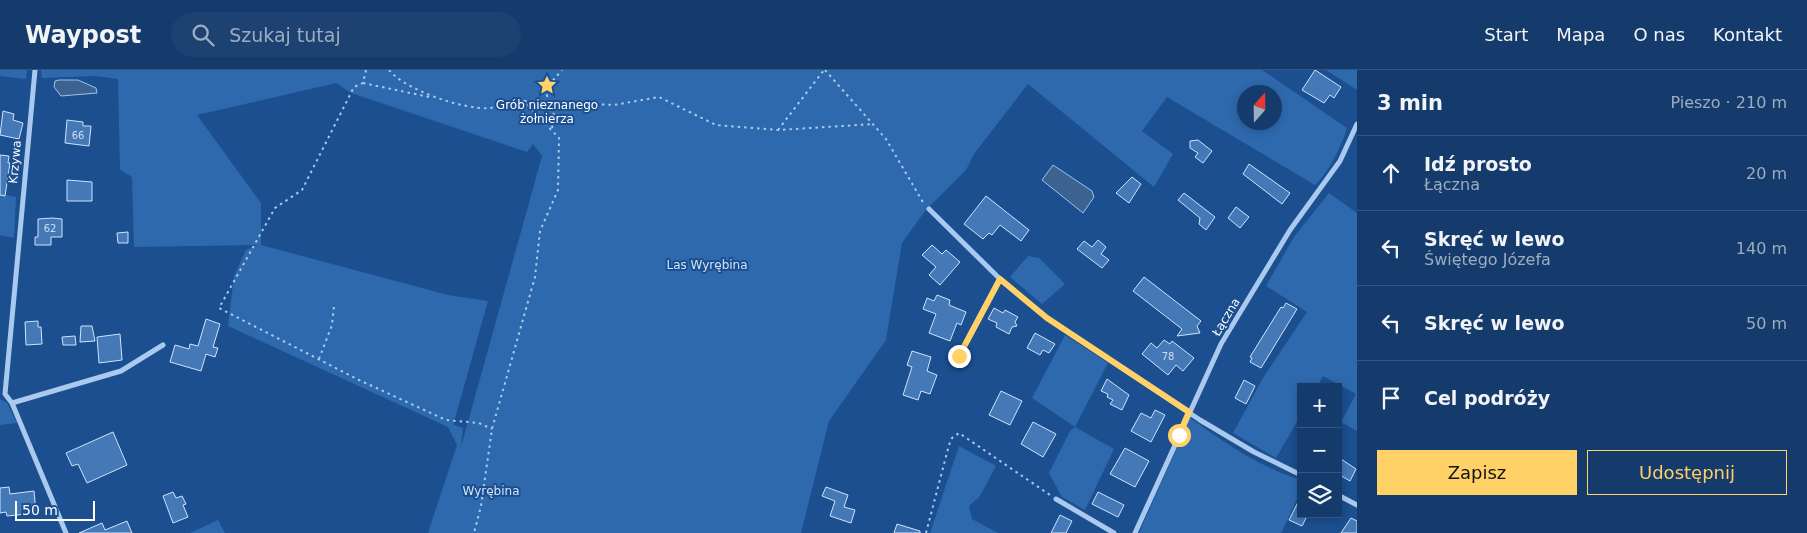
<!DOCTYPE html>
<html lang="pl">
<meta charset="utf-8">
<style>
body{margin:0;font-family:"DejaVu Sans",sans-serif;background:#1d4271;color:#f1f3f6}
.controls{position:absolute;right:15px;bottom:15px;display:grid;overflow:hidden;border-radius:0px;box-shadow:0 2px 8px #0003}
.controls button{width:45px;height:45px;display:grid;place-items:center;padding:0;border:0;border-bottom:1px solid #33557e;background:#143b6b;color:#f1f3f6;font:25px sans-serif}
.compass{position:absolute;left:1237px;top:15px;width:45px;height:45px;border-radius:50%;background:#143b6b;box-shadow:0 2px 8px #0003;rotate:20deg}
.scale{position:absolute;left:15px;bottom:12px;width:80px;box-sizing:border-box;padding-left:5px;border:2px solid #fff;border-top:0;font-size:14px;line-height:18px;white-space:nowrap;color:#fff;-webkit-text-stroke:4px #1b4f8f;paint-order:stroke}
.stop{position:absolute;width:15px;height:15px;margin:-11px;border:4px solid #ffd166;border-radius:50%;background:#fff}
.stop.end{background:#ffd166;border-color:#fff;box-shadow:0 1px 5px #0008}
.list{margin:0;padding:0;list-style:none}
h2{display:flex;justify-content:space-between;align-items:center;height:65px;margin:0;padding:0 20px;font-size:21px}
h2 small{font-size:16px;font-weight:400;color:#9dadc1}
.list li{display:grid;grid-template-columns:32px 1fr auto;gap:15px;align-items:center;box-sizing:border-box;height:75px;padding:0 20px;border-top:1px solid #33557e}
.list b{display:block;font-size:19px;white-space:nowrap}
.list p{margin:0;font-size:16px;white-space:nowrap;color:#9dadc1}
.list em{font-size:16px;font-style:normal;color:#9dadc1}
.actions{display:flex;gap:10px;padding:15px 20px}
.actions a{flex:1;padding:11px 0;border:1px solid #ffd166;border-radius:0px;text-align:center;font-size:18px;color:#ffd166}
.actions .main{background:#ffd166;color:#111}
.icon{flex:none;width:28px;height:28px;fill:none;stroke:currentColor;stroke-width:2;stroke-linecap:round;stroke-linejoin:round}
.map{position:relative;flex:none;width:1357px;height:463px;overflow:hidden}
header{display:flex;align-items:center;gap:30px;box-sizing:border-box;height:70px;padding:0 25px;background:#143b6b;border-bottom:1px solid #33557e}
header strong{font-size:24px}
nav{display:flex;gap:28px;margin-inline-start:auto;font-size:18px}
.search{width:350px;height:45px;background:#1d4271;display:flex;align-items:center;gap:12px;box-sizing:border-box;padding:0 18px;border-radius:28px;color:#9dadc1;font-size:19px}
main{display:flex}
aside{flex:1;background:#143b6b}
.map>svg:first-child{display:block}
</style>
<header>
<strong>Waypost</strong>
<div class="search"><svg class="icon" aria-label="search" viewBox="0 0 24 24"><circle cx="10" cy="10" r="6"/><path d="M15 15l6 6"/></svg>Szukaj tutaj</div>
<nav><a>Start</a><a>Mapa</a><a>O nas</a><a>Kontakt</a></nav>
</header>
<main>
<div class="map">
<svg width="1357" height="463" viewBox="0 0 1357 463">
<rect width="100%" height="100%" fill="#1b4f8f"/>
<!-- green -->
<g fill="#2e69ad" fill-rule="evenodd">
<path d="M0,0H27L26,9L0,6Z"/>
<path d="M41,0H1262L1347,58C1342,75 1328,104 1315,115L1167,27L1142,61L1173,84L1154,117L1028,14L974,84L966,100L925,141L902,173L886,270L829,351L801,463H428L457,375L448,357L228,256L234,206L246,180L258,175L134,177L132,107L120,100L118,9L95,6L42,8ZM336,13L351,23L527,82L533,74L542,86L461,377L463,358L454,355V352L488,231L448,225L261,175V133L197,45ZM1244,22H1274V52H1244Z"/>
<path d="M1326,0H1357V20Z"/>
<path d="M1329,123L1357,143V361L1341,352L1356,324L1323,306L1317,317H1301V345L1276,388L1233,363L1263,308L1307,242L1266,216L1294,167Z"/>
<path d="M0,124L16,127L14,168L0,165Z"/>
<path d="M1028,186L1039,188L1065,214L1042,234L1010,207Z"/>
<path d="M1065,265L1108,293L1075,357L1114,379L1085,440L1062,427L1049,403L1070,361L1075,357L1032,328Z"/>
<path d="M0,329L7,333L17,353L0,355Z"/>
<path d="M1190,348C1227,374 1257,396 1301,410V421L1281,463H1139Z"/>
<path d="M959,376L996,396L980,426L969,436L972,449L998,463H930Z"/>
<path d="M218,450L225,463H190Z"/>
</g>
<!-- water -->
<g fill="#3c6290" stroke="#9cc4f0">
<path d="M59,10H78L96,18L97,23L61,26L54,17L55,11Z"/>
<path d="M1053,95L1092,121L1094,127L1083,143L1042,110Z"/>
</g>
<!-- building -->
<g fill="#4478b7" stroke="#cfe3fa">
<path d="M1315,0L1341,17L1334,28L1330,25L1324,33L1302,20Z"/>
<path d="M3,41L14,44L13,50L23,53L19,69L0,65Z"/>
<path d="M67,50L83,52V56H91L89,76L65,73Z"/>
<path d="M1198,70L1212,81L1203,93L1195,87L1198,83L1190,78V71Z"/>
<path d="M0,85L9,86L8,93H10L5,126L0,125Z"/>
<path d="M1249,94L1290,123L1282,134L1243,104Z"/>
<path d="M1132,107L1141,114L1129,133L1116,123Z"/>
<path d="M67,110L92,112V131H67Z"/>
<path d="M1184,123L1215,147L1206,160L1199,154L1200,148L1178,130Z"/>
<path d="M986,126L1029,160L1021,171L1000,155L992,165L989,163L983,169L964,154Z"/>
<path d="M1236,137L1249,147L1240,158L1228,148Z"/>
<path d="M52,148L62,149V167H51V175H35V167H38V149Z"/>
<path d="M128,162V173H118L117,163Z"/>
<path d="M1098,170L1106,177L1101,184L1109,190L1102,198L1077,179L1084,171L1092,177Z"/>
<path d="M932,175L942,184L946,180L960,192L940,215L929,205L936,197L922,185Z"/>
<path d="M1144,207L1201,251L1197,256L1200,263L1177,266L1182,259L1133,221Z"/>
<path d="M937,225L950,230L949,235L966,242L961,255L957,253L950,271L929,263L936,244L923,239L927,228L934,231Z"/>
<path d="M1286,233L1297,239L1261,298L1250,292L1252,288L1250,287L1281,237L1283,238Z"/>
<path d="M994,238L1003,243L1005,240L1018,247L1015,252L1017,256L1012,257L1009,264L996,257L997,253L988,249Z"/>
<path d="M206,249L220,254L213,277L218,278L215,287L206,284L201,301L170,292L175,275L189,279L190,274L198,276Z"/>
<path d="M38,251V257H41L42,274L26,275L25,252Z"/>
<path d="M81,256H92L95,271L80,272Z"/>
<path d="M1035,263L1055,274L1049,283L1043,280L1040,285L1027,278Z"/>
<path d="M120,264L122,290L99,293L97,267Z"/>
<path d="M75,266L76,275H63L62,267Z"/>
<path d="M1164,270L1170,274L1172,271L1194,288L1183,301L1176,295L1168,305L1142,284L1151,273L1157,278Z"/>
<path d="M912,281L931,287L927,301L937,305L930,324L921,321L918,330L903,325L912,297L907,295Z"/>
<path d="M1107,309L1129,325L1122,340L1110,334L1113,330L1107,327L1108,324L1101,321Z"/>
<path d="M1244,310L1255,316L1246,334L1235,328Z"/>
<path d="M1001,321L1022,331L1010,355L989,345Z"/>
<path d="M1155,340L1165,345L1151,372L1131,361L1141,343L1151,348Z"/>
<path d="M1033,352L1056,364L1043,387L1021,374Z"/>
<path d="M113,362L127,395L87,413L78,394L72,396L66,383Z"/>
<path d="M1125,378L1149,391L1135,417L1110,404Z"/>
<path d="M1338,387L1356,399L1350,411L1338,404Z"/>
<path d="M9,417L10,424L34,421L36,443L7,446L6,442L0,443V418Z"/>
<path d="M826,417L848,425L844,437L855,440L851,453L830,446L835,431L822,426Z"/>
<path d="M173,422L176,428L182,426L186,434L183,435L188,447L173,453L163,426Z"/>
<path d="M1098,422L1124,435L1118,447L1092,434Z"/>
<path d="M1301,426V444H1308L1302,456L1289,450Z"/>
<path d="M1060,445L1072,451L1066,463H1051Z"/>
<path d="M1351,448L1357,451V463H1341Z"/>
<path d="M127,451L132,463H79L102,453L105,460Z"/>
<path d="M897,454L920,461V463H894Z"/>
</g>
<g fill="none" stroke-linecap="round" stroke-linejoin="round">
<!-- path -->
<g stroke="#a9c9ee" stroke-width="2" stroke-dasharray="2.5 4" stroke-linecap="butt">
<path d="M366,0L363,13L354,17L302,120L275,138L219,238L359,310L446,350L479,353L492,359"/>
<path d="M389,0C405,20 464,40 489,38C501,37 513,33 524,31L559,68L558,120L540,161L535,207L492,359L481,436L474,463"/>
<path d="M825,0L886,69L924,134"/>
<path d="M363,13L429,27"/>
<path d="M524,31L614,35L659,27L716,55L778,60L874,54"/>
<path d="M552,58L554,45L545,20L562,0"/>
<path d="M778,60L824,0"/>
<path d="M319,289L332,255L334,236"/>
<path d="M926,463L949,375L952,368L959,363L1050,425"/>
</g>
<!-- street -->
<g stroke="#a9c9ee" stroke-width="5">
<path d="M35,0L5,324L12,333L66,463"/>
<path d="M929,139L1000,209L1047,248L1200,350L1254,382L1301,405"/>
<path d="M959,286L1000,209"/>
<path d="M12,333L121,301L163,275"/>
<path d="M1338,425L1357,435"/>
<path d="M1056,429L1114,463"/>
<path d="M1135,463L1221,274L1290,160L1340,91L1357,54"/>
</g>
</g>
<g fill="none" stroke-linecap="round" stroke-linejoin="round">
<!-- route -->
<path stroke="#ffd166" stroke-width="6" d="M959,286L1000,209L1047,248L1189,342L1179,365"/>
</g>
<!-- icons -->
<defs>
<symbol id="sight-bare" viewBox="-9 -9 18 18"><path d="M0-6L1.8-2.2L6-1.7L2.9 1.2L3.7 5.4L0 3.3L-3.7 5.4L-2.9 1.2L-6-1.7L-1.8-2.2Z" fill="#ffd166" stroke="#1b4f8f" stroke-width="2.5" paint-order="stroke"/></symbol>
</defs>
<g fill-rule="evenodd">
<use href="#sight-bare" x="533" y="1" width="28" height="28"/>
</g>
<g text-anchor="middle" stroke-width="4" stroke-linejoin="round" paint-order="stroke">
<!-- number labels -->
<g font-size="10" fill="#d0dded">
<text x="78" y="69">66</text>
<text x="50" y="162">62</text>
<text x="1168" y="290">78</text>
</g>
<!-- poi labels -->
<g font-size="12" fill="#fff" stroke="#1b4f8f">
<text x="547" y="39">Grób nieznanego<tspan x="547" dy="14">żołnierza</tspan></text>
</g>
<!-- street labels -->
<g font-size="12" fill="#fff" stroke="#1b4f8f">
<text transform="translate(15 92) rotate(-85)" y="4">Krzywa</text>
<text transform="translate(1226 247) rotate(-59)" y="4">Łączna</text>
</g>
<!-- park labels -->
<g font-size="12" fill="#cfe3fa" stroke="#1b4f8f">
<text x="707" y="199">Las Wyrębina</text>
<text x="491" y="425">Wyrębina</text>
</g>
</g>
</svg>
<div class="controls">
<button>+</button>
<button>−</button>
<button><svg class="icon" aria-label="layers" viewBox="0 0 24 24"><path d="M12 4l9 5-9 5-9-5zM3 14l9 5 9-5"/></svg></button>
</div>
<svg class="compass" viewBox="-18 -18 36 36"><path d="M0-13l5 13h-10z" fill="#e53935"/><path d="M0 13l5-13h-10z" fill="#9dadc1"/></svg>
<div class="scale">50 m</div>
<div class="stop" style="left:1179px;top:365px"></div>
<div class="stop end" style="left:959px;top:286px"></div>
</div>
<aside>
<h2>3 min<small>Pieszo · 210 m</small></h2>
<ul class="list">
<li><svg class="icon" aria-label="ahead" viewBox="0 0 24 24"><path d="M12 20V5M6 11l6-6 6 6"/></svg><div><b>Idź prosto</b><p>Łączna</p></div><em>20 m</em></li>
<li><svg class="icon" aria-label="left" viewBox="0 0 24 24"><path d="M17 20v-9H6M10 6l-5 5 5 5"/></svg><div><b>Skręć w lewo</b><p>Świętego Józefa</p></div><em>140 m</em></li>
<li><svg class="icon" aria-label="left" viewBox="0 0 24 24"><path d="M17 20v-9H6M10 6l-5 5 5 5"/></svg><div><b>Skręć w lewo</b></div><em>50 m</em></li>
<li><svg class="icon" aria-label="arrive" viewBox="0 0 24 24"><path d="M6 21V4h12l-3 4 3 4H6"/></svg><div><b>Cel podróży</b></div></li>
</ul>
<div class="actions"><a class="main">Zapisz</a><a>Udostępnij</a></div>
</aside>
</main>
